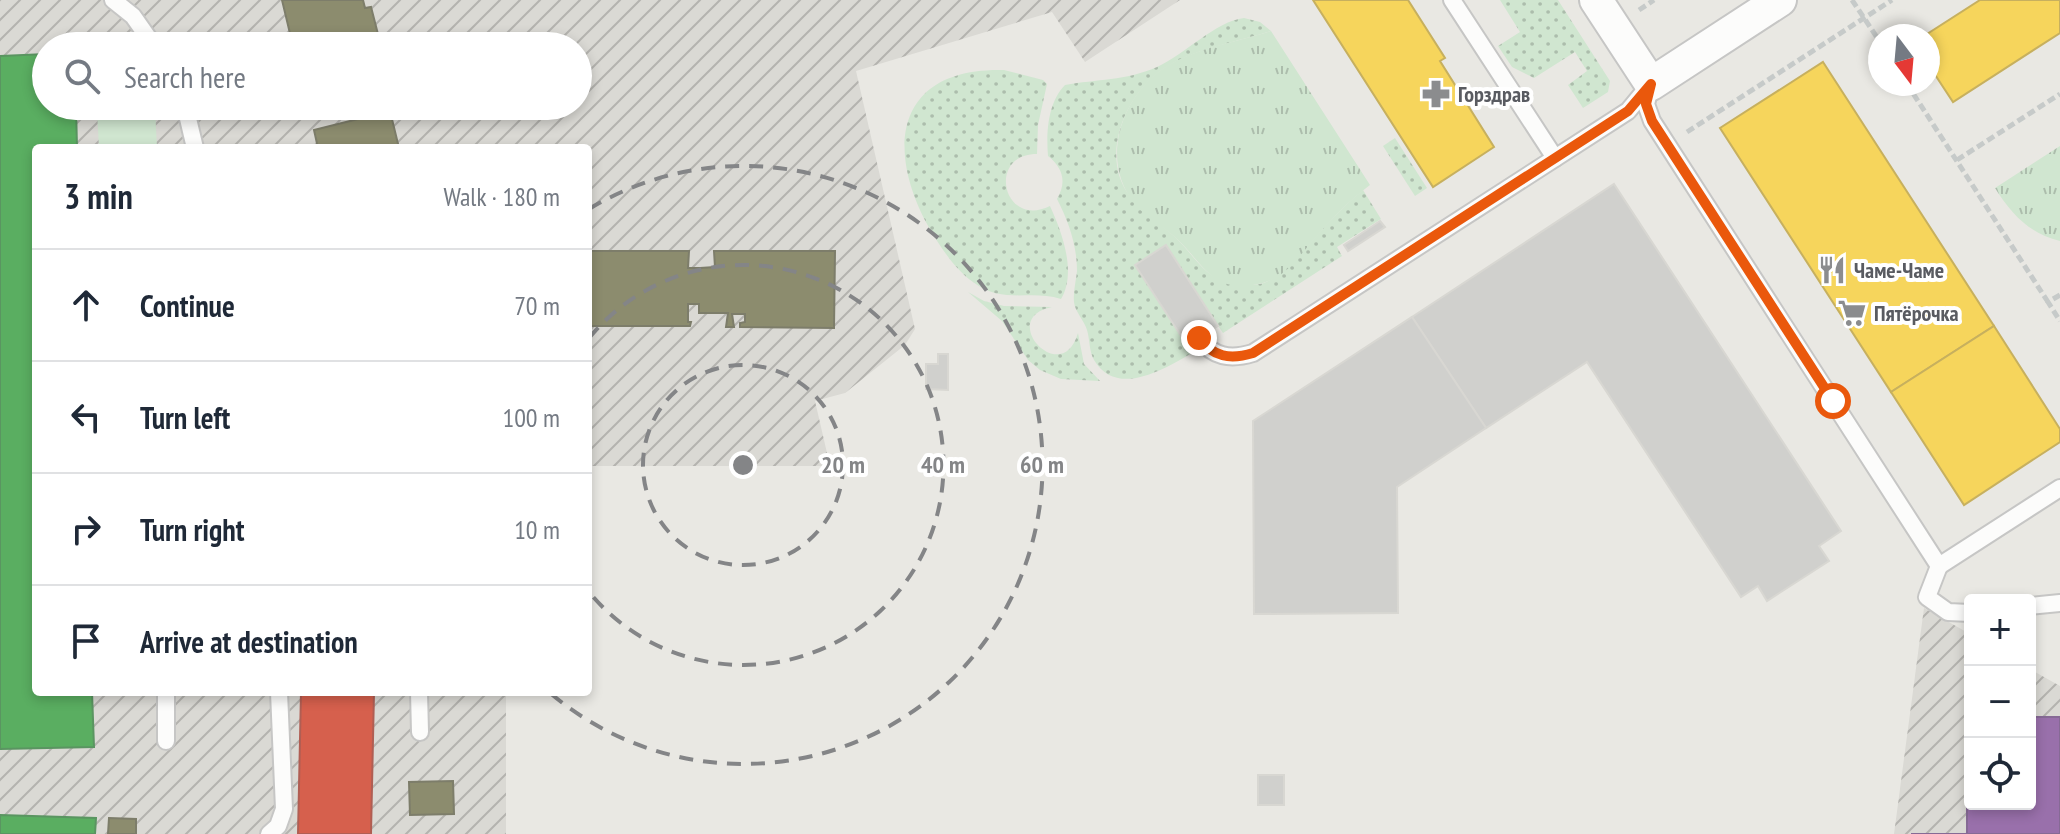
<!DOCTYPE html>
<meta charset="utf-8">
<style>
body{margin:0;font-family:"PT Sans Narrow",sans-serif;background:#f6f6f7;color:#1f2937}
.controls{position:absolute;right:24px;bottom:24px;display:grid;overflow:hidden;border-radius:8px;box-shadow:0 4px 12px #0003}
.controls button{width:72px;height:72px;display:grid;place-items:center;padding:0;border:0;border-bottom:2px solid #e0e1e3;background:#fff;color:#1f2937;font:40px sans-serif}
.compass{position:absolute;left:1868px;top:24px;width:72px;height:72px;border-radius:50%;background:#fff;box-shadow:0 4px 12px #0003;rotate:164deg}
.stop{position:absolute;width:24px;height:24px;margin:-18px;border:6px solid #ea580c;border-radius:50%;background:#fff}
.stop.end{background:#ea580c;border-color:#fff;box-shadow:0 2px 8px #0008}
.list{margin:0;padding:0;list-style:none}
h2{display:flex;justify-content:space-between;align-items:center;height:104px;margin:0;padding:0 32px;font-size:34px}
h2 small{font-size:26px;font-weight:400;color:#747a83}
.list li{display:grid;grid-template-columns:52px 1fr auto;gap:24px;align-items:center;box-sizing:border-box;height:112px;padding:0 32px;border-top:2px solid #e0e1e3}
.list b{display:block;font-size:30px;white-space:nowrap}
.list em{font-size:26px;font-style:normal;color:#747a83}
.icon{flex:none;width:44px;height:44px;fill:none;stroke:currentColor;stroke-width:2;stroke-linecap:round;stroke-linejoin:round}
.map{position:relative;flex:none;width:2060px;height:834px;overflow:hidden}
.search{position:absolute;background:#fff;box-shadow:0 4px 12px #0003;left:32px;top:32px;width:560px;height:88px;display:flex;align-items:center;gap:20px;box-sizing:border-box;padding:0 28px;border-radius:44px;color:#747a83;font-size:30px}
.panel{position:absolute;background:#fff;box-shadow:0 4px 12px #0003;left:32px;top:144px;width:560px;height:552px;border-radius:8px}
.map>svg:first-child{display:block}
</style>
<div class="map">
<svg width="2060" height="834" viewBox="0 0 2060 834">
<defs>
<pattern id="industrial-furrows" width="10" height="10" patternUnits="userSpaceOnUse" patternTransform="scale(2)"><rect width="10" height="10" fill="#dad9d4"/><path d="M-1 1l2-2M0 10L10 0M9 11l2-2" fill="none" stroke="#b4b3af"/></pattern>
<pattern id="grass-dots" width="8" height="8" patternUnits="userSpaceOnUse" patternTransform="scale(2)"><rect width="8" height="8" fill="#d0e6d0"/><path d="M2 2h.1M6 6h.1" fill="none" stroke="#acbdac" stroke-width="1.8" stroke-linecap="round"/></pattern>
<pattern id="park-tufts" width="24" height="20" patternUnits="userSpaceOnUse" patternTransform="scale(2)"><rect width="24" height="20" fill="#d0e6d0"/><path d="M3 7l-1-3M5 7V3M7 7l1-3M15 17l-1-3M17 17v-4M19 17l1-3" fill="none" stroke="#acbdac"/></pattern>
</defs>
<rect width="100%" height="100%" fill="#e9e8e3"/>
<!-- industrial -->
<g fill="url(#industrial-furrows)" fill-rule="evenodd">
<path d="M0,0H1180L1085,62L1052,12L856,71L915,329L905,345L845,393L815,401L830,466H588V148H36V692H506V834H0ZM46,46H578V106H46Z"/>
<path d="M1924,608L1970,634V804H2030V669L2060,686V834H1894Z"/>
</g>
<!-- grass -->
<g fill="url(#grass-dots)">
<path d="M1500,0H1558L1610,81L1608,92L1583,108L1568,85L1587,71L1575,52L1534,78L1512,67L1498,46L1520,32Z"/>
<path d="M1244,18L1260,22L1271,31C1237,42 1198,48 1168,66C1128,89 1100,151 1127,192C1140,212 1159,222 1176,238C1196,257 1205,280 1236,284C1246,285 1257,286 1266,282C1289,271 1303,251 1319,233C1333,217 1347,203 1363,190L1381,219L1337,247L1342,256L1223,333L1165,246L1135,265L1186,345L1189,344L1194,352C1166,368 1117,399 1094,360C1089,351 1090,340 1087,330C1084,320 1075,312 1074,302C1073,292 1076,281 1077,271C1077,246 1069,222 1057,199C1067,182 1063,168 1048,156C1046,132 1048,102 1065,85C1097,79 1125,81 1157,67C1184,55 1216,21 1244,18Z"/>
<path d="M1004,70L1043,80L1047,84L1038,125L1037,154C986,154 1003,229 1050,206C1062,232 1077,273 1061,299C1030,289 1003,305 973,282C957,271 944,252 934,236C885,157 890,67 1004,70Z"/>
<path d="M1395,138L1427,188L1415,196L1383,146Z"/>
<path d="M968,292L984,301L1004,306L1052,307C996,318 1062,389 1078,333L1084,364L1100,381L1061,379L1040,370L1028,360L1002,321Z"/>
</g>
<!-- park -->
<g fill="url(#park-tufts)">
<path d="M1271,31L1370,185C1350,200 1333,217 1317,236C1300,254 1288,276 1263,283C1213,296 1205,265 1177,239C1163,226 1147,218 1135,204C1101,163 1119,104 1157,73C1188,49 1234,43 1271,31Z"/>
<path d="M2060,146V241C2029,233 2012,215 1995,188Z"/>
</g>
<!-- pitch -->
<path fill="#d0e6d0" d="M155,108L157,148H99L97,111Z"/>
<!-- homes -->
<g fill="#f6d55c" stroke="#c7b05e" stroke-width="2">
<path d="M1313,0H1408L1445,58L1440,61L1494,147L1433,187Z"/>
<path d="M1980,0H2060V33L1953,102L1928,64V36H1924Z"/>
<path d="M1823,62L1994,326L1891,392L1720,128Z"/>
<path d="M1994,326L2060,429V442L1964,505L1891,392Z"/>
</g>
<!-- shops -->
<path fill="#d6604d" stroke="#b05e53" stroke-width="2" d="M301,692H374L371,834H298Z"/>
<!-- offices -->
<path fill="#9970ab" stroke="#866a95" stroke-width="2" d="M2030,717H2060V834H1911H1967V718H1970V804H2030Z"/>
<!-- public -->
<g fill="#5aae61" stroke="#5a9561" stroke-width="2">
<path d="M46,54V106H76L77,148H36V692H92L94,747L0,749V56Z"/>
<path d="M0,815L96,818L95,834H0Z"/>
</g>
<!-- industry -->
<g fill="#8c8c6e" stroke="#7d7d6a" stroke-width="2">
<path d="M282,0H363L365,8L371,7L381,46H293Z"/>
<path d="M390,111L399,148H318L314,130Z"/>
<path d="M588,251H689L688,268H700L715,267L714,251H835L834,328L740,327V323L745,322V314H732L734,327H726L728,313H699V304H688V322H691L690,326H588Z"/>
<path d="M453,781L454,814L410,815L409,782Z"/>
<path d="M109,818L136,819V834H108Z"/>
</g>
<!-- building -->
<g fill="#d0d0cd" stroke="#d8d7d2" stroke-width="2">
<path d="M1614,184L1841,531L1819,546L1829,561L1767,601L1758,586L1741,597L1587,362L1486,428L1412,317Z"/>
<path d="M1380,221L1385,227L1348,251L1344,245Z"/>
<path d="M1166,245L1218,326L1187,345L1135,265Z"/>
<path d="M1412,317L1486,428L1397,487L1398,613L1254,614L1253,421Z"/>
<path d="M938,354H948V390L926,389V364H938Z"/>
<rect x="1258" y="775" width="26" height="30"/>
</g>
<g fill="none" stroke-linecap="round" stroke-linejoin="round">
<defs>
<g id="lane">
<path d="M113,0L133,16L154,46"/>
<path d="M1452,0L1555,158"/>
<path d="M1651,84L1646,104L1652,121L1939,566L2060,488"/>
<path d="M185,106L195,148"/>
<path d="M1199,338C1213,357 1230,360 1253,353L1628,111L1647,88"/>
<path d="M1939,566L1927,597L1948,612L1970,613"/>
<path d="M2030,606L2060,603"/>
<path d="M166,692V741"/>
<path d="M419,692L420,732"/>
<path d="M269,834L278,826L284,809L279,692"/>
</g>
<path id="street" d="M1596,0L1651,84L1780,0"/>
</defs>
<!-- lane casing -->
<use href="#lane" stroke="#c6c6c5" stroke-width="20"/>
<!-- street casing -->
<use href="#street" stroke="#c6c6c5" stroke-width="36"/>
<!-- path -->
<g stroke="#c6cac9" stroke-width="5" stroke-dasharray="8 4" stroke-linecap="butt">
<path d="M1852,0L1880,42"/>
<path d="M1639,10L1654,0"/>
<path d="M1907,84L2048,302"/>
<path d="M1687,132L1892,0"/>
<path d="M1957,160L2060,94"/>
<path d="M2060,295L2048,302L2060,321"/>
</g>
<!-- lane -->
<use href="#lane" stroke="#fcfcfb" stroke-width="16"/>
<!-- street -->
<use href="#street" stroke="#fcfcfb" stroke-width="32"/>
</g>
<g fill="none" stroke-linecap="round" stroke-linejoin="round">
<!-- route -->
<path stroke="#ea580c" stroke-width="10" d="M1199,338C1213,357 1230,360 1253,353L1628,111L1651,84L1646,104L1652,121L1833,401"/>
</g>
<!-- distance rings -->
<g fill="none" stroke="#848587" stroke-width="4" stroke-dasharray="14 10">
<circle cx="743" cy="465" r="100"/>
<path d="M589 338A200 200 0 1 1 589 592"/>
<path d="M589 209A299 299 0 1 1 549 692"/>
</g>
<!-- icons -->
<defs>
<symbol id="pharmacy-bare" viewBox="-9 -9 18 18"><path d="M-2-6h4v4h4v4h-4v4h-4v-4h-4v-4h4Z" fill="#8b8c8e" stroke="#fff" stroke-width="2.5" paint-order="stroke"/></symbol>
<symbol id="restaurant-bare" viewBox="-9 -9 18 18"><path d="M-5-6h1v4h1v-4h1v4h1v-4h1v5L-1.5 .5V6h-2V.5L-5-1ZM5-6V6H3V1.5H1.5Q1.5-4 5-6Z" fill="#8b8c8e" stroke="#fff" stroke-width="2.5" paint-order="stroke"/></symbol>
<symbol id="supermarket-bare" viewBox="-9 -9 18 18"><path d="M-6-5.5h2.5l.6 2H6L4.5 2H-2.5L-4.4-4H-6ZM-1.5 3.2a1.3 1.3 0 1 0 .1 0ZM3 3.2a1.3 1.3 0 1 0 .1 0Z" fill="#8b8c8e" stroke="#fff" stroke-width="2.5" paint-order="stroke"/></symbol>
</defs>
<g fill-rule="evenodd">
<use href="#pharmacy-bare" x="1416" y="74" width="40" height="40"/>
<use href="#restaurant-bare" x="1812" y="250" width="40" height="40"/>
<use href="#supermarket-bare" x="1832" y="293" width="40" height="40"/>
</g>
<g text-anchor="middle" stroke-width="8" stroke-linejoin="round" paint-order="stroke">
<!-- poi labels -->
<g font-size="22" font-weight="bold" fill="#595b61" stroke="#fff" text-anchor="start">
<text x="1458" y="102">Горздрав</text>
<text x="1854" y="278">Чаме-Чаме</text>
<text x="1874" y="321">Пятёрочка</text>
</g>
</g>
<circle cx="743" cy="465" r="12" fill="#848587" stroke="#fff" stroke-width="4"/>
<g font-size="24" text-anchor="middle" font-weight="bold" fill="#848587" stroke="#fff" stroke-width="8" stroke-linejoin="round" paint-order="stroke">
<text x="843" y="473">20 m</text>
<text x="943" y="473">40 m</text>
<text x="1042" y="473">60 m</text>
</g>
</svg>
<div class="controls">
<button>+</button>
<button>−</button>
<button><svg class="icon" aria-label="locate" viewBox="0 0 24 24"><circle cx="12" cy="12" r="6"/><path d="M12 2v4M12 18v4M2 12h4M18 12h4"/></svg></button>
</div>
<svg class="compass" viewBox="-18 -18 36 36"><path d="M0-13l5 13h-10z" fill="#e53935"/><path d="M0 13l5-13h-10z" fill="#747a83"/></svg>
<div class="stop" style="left:1833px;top:401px"></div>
<div class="stop end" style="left:1199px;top:338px"></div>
<div class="search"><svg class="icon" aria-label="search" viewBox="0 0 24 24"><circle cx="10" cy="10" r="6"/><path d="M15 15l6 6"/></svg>Search here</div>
<section class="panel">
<h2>3 min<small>Walk · 180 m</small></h2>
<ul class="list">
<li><svg class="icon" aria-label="ahead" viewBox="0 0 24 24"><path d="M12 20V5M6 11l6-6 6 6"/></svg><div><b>Continue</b></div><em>70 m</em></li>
<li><svg class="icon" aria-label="left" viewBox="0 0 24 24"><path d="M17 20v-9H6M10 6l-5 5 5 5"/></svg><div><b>Turn left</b></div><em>100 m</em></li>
<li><svg class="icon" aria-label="right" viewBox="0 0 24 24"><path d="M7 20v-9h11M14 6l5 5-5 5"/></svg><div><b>Turn right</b></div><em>10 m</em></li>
<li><svg class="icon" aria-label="arrive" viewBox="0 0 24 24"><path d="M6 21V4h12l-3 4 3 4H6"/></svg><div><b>Arrive at destination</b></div></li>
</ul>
</section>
</div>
